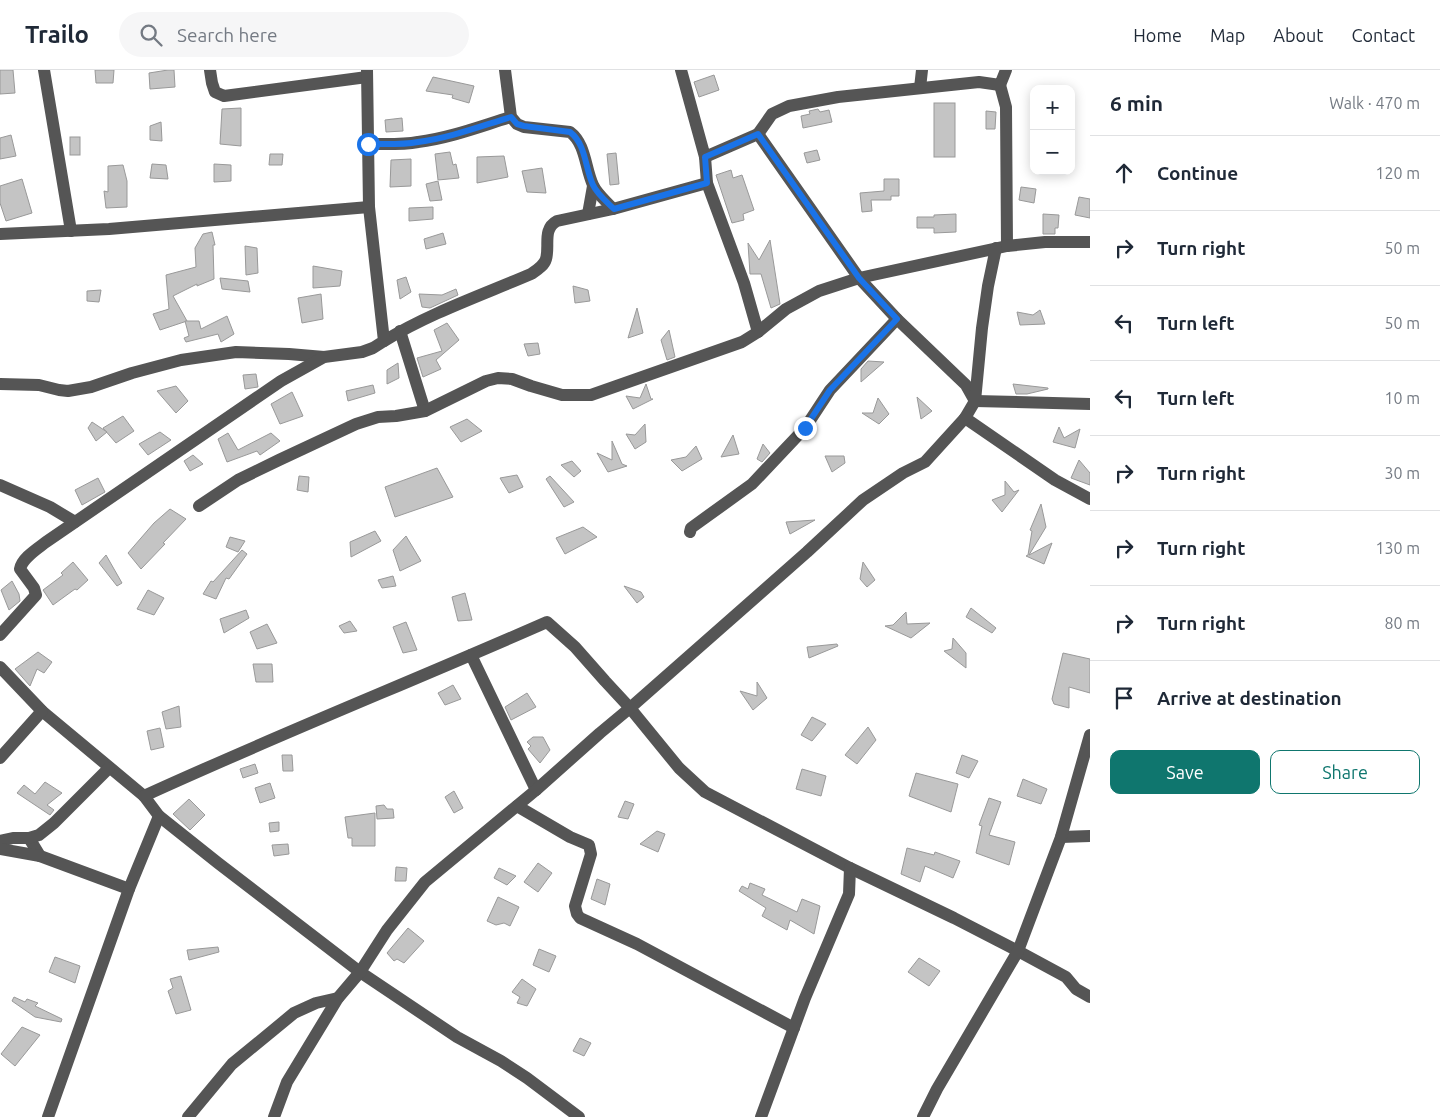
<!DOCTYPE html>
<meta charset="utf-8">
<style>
body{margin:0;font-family:Ubuntu,sans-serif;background:#f6f6f7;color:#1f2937}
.controls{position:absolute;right:15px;top:15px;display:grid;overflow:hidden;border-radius:10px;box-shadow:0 2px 12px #0003}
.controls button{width:45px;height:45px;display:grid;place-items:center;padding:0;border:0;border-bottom:1px solid #e0e1e3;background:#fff;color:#1f2937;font:25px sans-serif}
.stop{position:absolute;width:15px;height:15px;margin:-11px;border:4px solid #1a73e8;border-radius:50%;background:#fff}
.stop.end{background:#1a73e8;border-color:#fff;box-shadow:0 1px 5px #0008}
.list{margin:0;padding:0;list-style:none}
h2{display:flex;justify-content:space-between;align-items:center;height:65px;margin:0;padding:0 20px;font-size:21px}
h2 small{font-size:16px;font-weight:400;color:#747a83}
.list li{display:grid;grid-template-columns:32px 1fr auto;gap:15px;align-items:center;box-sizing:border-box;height:75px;padding:0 20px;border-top:1px solid #e0e1e3}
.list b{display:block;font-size:19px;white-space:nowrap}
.list em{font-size:16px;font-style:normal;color:#747a83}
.actions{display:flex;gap:10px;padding:15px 20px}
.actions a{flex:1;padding:11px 0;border:1px solid #0f766e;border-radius:10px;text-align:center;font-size:18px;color:#0f766e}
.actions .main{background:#0f766e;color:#fff}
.icon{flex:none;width:28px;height:28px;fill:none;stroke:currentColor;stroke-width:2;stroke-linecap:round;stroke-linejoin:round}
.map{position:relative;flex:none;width:1090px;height:1047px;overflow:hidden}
header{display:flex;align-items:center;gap:30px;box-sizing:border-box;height:70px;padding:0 25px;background:#fff;border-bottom:1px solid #e0e1e3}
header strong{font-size:24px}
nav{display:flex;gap:28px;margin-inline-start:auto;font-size:18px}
.search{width:350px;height:45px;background:#f6f6f7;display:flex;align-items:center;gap:12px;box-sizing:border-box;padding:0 18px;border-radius:28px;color:#747a83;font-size:19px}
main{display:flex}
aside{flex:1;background:#fff}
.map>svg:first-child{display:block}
</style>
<header>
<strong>Trailo</strong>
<div class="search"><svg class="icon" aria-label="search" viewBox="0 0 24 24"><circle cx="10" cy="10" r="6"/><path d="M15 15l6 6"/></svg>Search here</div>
<nav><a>Home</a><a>Map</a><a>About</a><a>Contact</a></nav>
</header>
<main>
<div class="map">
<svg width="1090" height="1047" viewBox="0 0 1090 1047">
<rect width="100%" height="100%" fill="#fff"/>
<!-- building -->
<g fill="#c4c4c4" stroke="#999">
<path d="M0,0H13L15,23L0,24Z"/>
<path d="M95,0H114L113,13H96Z"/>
<path d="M168,0H174L175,17L150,19L149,3Z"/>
<path d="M714,5L719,20L699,27L694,12Z"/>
<path d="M433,7L474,16L469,33L452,28L453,25L426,21Z"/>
<rect x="934" y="33" width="21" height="54"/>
<path d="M241,38V76L220,74L222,39Z"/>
<path d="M818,39L820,42L829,40L832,52L803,58L801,46L810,44L809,41Z"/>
<path d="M986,41L996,42L995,59H986Z"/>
<path d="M402,48L403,61L386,62L385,50Z"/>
<path d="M161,52L162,71L150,70V56Z"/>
<path d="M11,65L16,86L0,89V68Z"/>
<rect x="70" y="67" width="10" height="18"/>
<path d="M817,80L820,90L807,93L804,83Z"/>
<path d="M450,82L453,95L456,94L459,108L438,110L435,84Z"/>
<path d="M616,83L619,114L610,115L607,84Z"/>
<path d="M270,84H283L282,95H269Z"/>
<path d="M504,86L508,107L477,113V87Z"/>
<path d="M411,89V116L390,117L391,90Z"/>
<path d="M152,94L166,95L168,109L150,108Z"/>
<path d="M214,94L231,95V111L214,112Z"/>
<path d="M123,95L127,111V137L106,138L104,121L108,122V96Z"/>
<path d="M542,98L546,123L527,122L522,101Z"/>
<path d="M731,100L733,108L742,105L754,140L743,144L744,150L732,153L716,105Z"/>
<path d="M22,109L32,143L6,151L0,133V116Z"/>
<path d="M884,109H899V126H891V130H871L872,141L862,142L860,123L884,121Z"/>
<path d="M438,111L442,130L430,131L426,114Z"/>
<path d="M1021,117L1036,119L1034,133L1019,130Z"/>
<path d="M1079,127L1090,129V148L1075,145Z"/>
<path d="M433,137V149L409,151V138Z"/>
<path d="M956,144V162L934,163V158H917V147H934V145Z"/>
<path d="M1043,144L1059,145L1058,158H1055V164H1043Z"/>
<path d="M212,162L215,175H213L214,209L197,216V214L173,226L187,251L160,260L153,244L169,239L166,205L196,197L195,178L203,164Z"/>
<path d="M443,163L446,174L426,179L424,169Z"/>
<path d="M770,170L780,234L771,238L761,204H750L748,173L759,190Z"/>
<path d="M245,176L257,178L258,203L246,205Z"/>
<path d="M313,196L342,201L340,216L313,218Z"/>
<path d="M406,207L411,222L400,229L397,210Z"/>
<path d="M220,208L248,211L250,222L222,219Z"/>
<path d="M573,216L588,220L590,231L575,233Z"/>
<path d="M456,219L458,225L430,238L422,237L419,224L442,225Z"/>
<path d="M101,220L99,232L87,231V221Z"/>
<path d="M321,224L323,249L302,253L298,228Z"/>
<path d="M637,238L643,263L628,268Z"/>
<path d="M1040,240L1045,254L1020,255L1017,242L1033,245Z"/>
<path d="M227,246L234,264L221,272L218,264L186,272L184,268L189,266L185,251H199L201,259Z"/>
<path d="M447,253L459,270L436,290L441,299L423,307L417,288L442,281L434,260Z"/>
<path d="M669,260L675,287L667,290L661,270Z"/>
<path d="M538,273L540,284L528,286L524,274Z"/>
<path d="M868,291L884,292L861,312V299Z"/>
<path d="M398,293L399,308L387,314V300Z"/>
<path d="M256,304L258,317L245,319L243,305Z"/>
<path d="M646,314L651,329H653L633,339L626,326L640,328Z"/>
<path d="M1013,314L1048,318V319L1027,324H1016Z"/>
<path d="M373,315L375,323L348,331L346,321Z"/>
<path d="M176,316L188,331L176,343L157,321Z"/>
<path d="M292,322L303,346L280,354L271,334Z"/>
<path d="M917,327L932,341L921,349Z"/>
<path d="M878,328L889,344L879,354L862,343H873Z"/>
<path d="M123,346L134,361L116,373L103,358Z"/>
<path d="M467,349L482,361L461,372L450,357Z"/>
<path d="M92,352L107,362L96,371L88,358Z"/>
<path d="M645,354L646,372L635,379L626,364L635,365Z"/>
<path d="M1059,357L1064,368L1080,359L1075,378L1053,372Z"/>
<path d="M160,362L171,370L148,385L139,374Z"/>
<path d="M228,363L238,380L271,363L280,371L260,385L257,381L227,392L218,369Z"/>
<path d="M733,365L739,384L721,387Z"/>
<path d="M612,371L622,394L627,396L608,402L597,383L612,390Z"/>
<path d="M763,374L770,383L762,392L757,389Z"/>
<path d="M696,376L702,389L682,401L671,390L686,387Z"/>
<path d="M193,385L203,394L190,401L184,391Z"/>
<path d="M825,386H844L845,393L832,402Z"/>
<path d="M1079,390L1090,403V415L1071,408Z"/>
<path d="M572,391L581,401L574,407L561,395Z"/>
<path d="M437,398L453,427L395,447L385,417Z"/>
<path d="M517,405L523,417L509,423L500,408Z"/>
<path d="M299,406L309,407L308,422L297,420Z"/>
<path d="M550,406L574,432L564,437L546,409Z"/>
<path d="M98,408L105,422L82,435L75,420Z"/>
<path d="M1005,411L1014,422L1019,420L1002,442L992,430L1005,425Z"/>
<path d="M1041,434L1046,457L1029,485L1052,473L1044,494L1026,486L1028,485L1032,461L1030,460Z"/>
<path d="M170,439L186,449L163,473L165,474L141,499L128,483L154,453Z"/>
<path d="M815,450L790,464L786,452Z"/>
<path d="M583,457L597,467L565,484L556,468Z"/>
<path d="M375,461L381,471L351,487L350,472Z"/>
<path d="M406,466L421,491L400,501L393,480Z"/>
<path d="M230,467L245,471L238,482L226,477Z"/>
<path d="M242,480L247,484L229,509L226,508L216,529L203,524L211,511L213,512Z"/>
<path d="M106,485L122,513L117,516L99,493Z"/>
<path d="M73,492L88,510L77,520L75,519L53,535L43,520L63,505L61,503Z"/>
<path d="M863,492L875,510L867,517L860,509Z"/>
<path d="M393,506L396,516L382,518L378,510Z"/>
<path d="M12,511L19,524L20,531L9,540L1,520Z"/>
<path d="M624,516L641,522L644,527L637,533Z"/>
<path d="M148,520L164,528L154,545L137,539Z"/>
<path d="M465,523L472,550L458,551L452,527Z"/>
<path d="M971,538L996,558L992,563L966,547Z"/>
<path d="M246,540L249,548L224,563L220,549Z"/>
<path d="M906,542L907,554L930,553L911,568L885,556L893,555Z"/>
<path d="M350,551L357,561L344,563L339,556Z"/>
<path d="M406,552L417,580L403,583L393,557Z"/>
<path d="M267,554L277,573L257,579L250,562Z"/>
<path d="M953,568L966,583V598L944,581L952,579Z"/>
<path d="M837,574L838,576L809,588L807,577Z"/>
<path d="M38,582L52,592L44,603L37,599L30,616L15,599Z"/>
<path d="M1063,583L1090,589V623L1069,617V638L1054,634L1052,629Z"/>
<path d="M253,594H272L273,612H256Z"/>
<path d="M757,612L767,628L753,640L740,621L757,626Z"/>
<path d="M453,615L461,629L445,635L438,623Z"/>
<path d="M527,623L536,637L511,650L505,637Z"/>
<path d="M179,636L181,657L166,659L162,642Z"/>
<path d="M812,647L826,654L812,671L801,665Z"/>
<path d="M868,657L876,670L857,694L845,685Z"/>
<path d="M160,658L164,677L151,680L147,661Z"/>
<path d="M533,667H543L550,680L540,693L528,679L531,676L527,672Z"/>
<path d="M282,685H292L293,701H283Z"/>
<path d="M962,685L978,691L969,708L956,703Z"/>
<path d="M255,694L258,703L243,708L240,699Z"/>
<path d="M802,699L826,706L821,726L796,719Z"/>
<path d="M916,703L958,714L951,742L909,726Z"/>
<path d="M1023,709L1047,719L1041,734L1017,726Z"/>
<path d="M45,712L62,723L47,735L54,740L50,745L17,723L24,715L35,724Z"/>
<path d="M270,713L275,728L260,733L255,718Z"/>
<path d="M454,721L463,738L454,743L445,727Z"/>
<path d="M989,728L1001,732L989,765L1015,772L1009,795L976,783L982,756L979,755Z"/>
<path d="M189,729L205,745L190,760L173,744Z"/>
<path d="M625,731L634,734L628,749L618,747Z"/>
<path d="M384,735L387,739H393L394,748L377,749L376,736Z"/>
<path d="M375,743V776H352V768H348L345,747Z"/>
<path d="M279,752V761L270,762L269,753Z"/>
<path d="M657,761L665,764L658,782L640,774Z"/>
<path d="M288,774L289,784L274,786L272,775Z"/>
<path d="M907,778L934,785L935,782L960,791L953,808L925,796L920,812L901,804Z"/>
<path d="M538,793L552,803L538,822L524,812Z"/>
<path d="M396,797L407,798L406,811H395Z"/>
<path d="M499,798L516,806L507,815L494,808Z"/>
<path d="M597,809L610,814L605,835L591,829Z"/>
<path d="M750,813L765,819L762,825L797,842L802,829L820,836L814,864L790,850L787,860L762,846L766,838L739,821L742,816L748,819Z"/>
<path d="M498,827L519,837L510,856L504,853L496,855L487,851Z"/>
<path d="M408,858L424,871L404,893L397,889L394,891L387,883Z"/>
<path d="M218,877L219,882L189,890L187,880Z"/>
<path d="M539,879L556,886L549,902L533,895Z"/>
<path d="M55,887L80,896L75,913L49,902Z"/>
<path d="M919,888L940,901L929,916L908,902Z"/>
<path d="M181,906L191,940L176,944L168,921L173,918L170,909Z"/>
<path d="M522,909L536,919L527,936L517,933L520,927L512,922Z"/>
<path d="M14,927L25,932L27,929L38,933L35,936L62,949L61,952L35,947L12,931Z"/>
<path d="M22,957L40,965L15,996L1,984Z"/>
<path d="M580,968L591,973L584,986L573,981Z"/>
</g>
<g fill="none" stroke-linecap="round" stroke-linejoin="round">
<!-- minor -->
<g stroke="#555" stroke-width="12">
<path d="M44,0L71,161"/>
<path d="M210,0L212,13L215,22L224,26L367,7"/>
<path d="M505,0L511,47L517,54L524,57L570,62C586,74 585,98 593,115C597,124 607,132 613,139"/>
<path d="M681,0L705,87L758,64L859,208L897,249L966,315L975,331"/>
<path d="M1000,15L1006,37L1007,176"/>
<path d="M920,18L922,0"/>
<path d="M758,64L772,44L789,36L838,27L979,12L1000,15L1006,0"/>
<path d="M368,74C385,74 402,75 418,72C450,68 481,56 511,47"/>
<path d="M705,87L707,113L744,213L758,262"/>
<path d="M588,144L593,116"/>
<path d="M0,164L109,159L369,137"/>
<path d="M400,261L425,341"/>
<path d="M384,271C430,243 482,225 531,204C537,200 544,196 546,189C550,176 542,159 557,151L613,139L707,113"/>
<path d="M0,314L39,315L59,320L68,321L91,317L132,303L181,290L236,282L289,284L324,287"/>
<path d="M975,331L1090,334"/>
<path d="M965,348L1055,410L1090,429"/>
<path d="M0,415L50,437L75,452"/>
<path d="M199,436L238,410L279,390L356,354L378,347L396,346L425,341L486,311L498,308L512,309L531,316L562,325H591L742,272L758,262L786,239L819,221L859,208L1007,176L1045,172H1090"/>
<path d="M690,462L691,458L752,414L805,358L830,320L897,249"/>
<path d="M0,565L36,525L34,518L20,499C22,488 37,479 46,472L281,311L324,287L362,282L373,278L384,271L369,137L367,0"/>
<path d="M471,585L536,720"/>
<path d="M0,597L42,641L144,726L159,746L218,793L360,902L457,967L501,991L527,1008L579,1047"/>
<path d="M0,688L42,641"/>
<path d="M144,726C277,665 413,611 547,552L575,577L605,611L630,638L679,698L705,722L850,798L954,848L1018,881L1066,907L1076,919L1090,927"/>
<path d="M517,736L570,767L589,775L591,784L575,836L577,844L580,848L637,874L794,958"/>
<path d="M1061,767L1090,766"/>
<path d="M29,768L40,786L129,819"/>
<path d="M0,771L13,768H29L39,765L54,753L109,698"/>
<path d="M0,779L40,786"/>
<path d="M48,1047L129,819L159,746"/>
<path d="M188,1047L232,994L294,943L316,933L338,928"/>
<path d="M274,1047L287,1012L338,928L360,902L387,860L425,812L536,720L600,663L630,638L807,482L863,430L903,403L925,392L965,348L975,331L982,258L988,216L996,178"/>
<path d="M761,1047L805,928L849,824L850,798"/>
<path d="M923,1047L937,1019L1018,881L1061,767L1090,665"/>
</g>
</g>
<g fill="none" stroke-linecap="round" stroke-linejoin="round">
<!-- route -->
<path stroke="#1a73e8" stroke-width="6" d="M368,74C385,74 402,75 418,72C450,68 481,56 511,47L517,54L524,56L570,62C586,74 585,98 593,115C597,124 607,132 614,139L707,113L705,87L758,64L859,208L897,249L830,320L805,358"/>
</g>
</svg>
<div class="controls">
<button>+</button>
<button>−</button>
</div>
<div class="stop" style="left:368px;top:74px"></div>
<div class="stop end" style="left:805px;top:358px"></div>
</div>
<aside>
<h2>6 min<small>Walk · 470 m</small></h2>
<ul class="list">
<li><svg class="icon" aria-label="ahead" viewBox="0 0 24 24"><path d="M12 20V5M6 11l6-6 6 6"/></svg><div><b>Continue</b></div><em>120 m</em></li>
<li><svg class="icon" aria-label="right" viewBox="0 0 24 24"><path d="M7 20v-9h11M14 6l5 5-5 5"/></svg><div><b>Turn right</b></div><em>50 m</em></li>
<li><svg class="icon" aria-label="left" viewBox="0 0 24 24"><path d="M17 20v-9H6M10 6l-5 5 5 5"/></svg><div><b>Turn left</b></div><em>50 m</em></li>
<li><svg class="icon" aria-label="left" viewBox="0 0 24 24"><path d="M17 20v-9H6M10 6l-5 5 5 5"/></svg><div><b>Turn left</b></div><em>10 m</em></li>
<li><svg class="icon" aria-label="right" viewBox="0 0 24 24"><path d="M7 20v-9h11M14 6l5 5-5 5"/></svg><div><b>Turn right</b></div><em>30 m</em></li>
<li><svg class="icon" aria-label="right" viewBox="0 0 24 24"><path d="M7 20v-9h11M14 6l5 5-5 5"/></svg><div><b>Turn right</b></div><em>130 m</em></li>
<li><svg class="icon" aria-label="right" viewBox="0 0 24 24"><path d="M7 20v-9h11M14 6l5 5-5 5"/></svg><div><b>Turn right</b></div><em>80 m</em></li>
<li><svg class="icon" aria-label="arrive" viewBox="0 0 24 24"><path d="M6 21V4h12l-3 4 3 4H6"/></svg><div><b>Arrive at destination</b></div></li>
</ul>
<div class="actions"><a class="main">Save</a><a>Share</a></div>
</aside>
</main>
